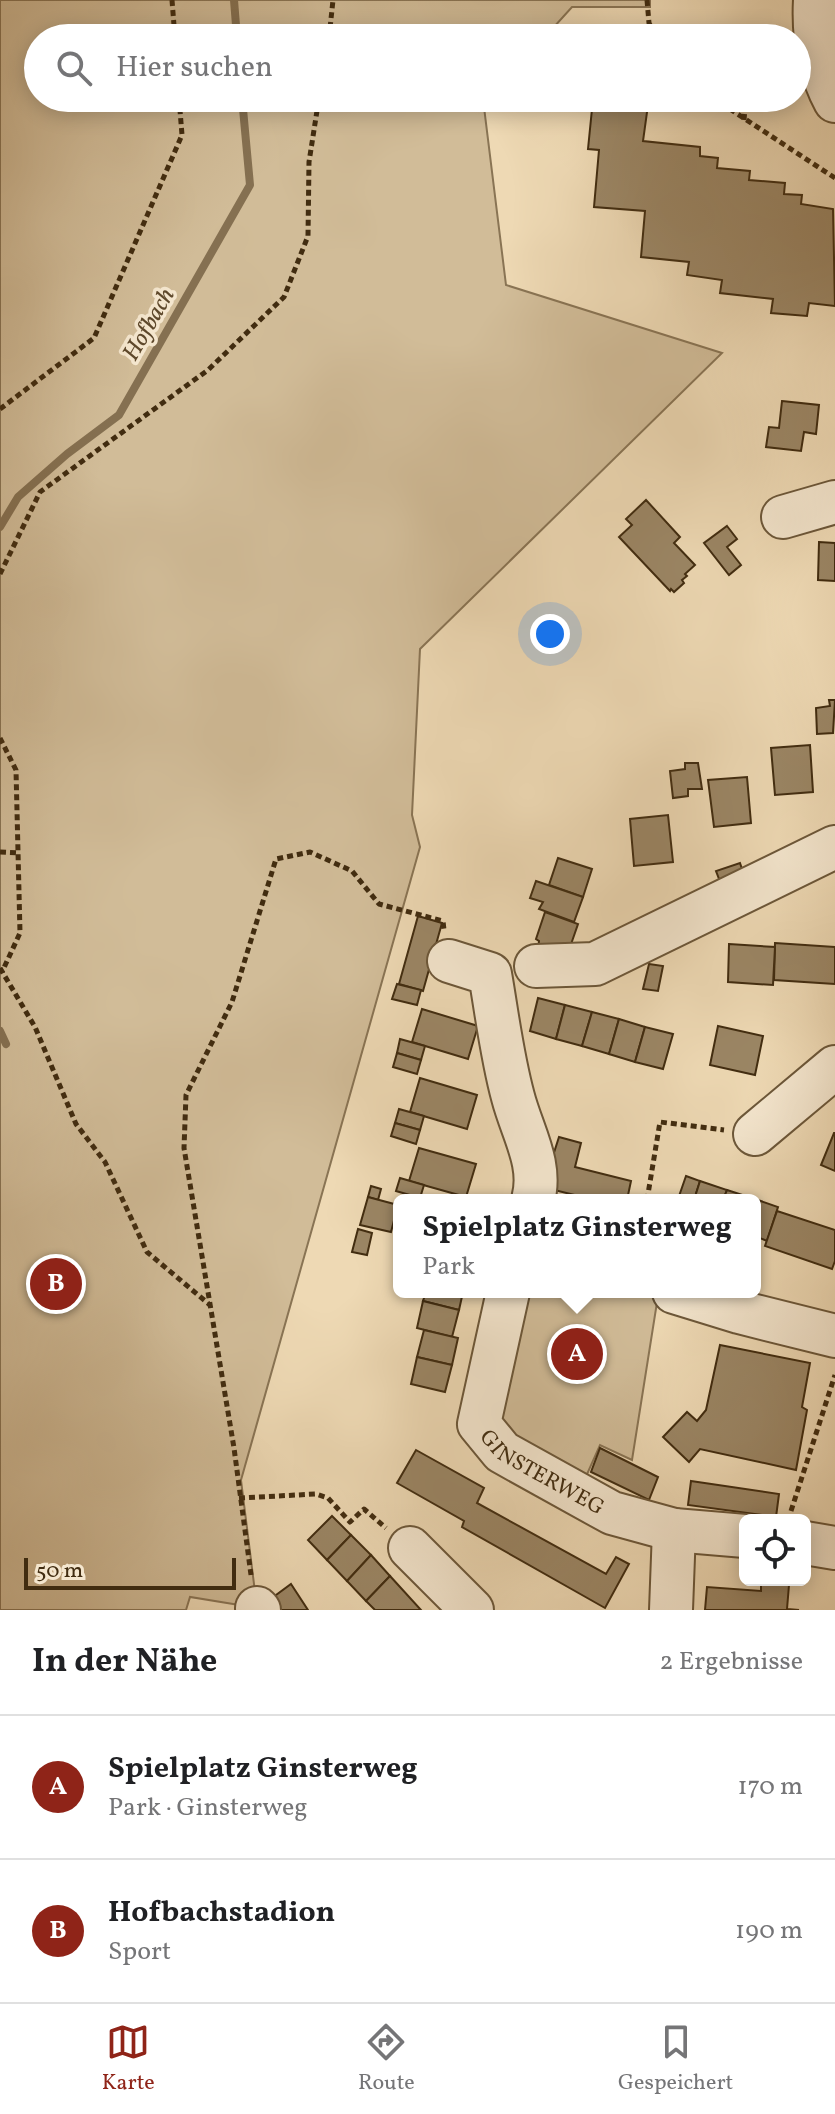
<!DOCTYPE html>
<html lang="de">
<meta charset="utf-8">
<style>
body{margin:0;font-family:Vollkorn,serif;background:#f6f6f6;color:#202124}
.controls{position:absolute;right:24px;bottom:24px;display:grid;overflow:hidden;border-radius:12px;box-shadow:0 4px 20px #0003}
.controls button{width:72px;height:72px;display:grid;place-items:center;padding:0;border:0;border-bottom:2px solid #e0e0e0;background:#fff;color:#202124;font:40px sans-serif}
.scale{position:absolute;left:24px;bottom:20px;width:212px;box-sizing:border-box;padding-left:8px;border:4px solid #412c10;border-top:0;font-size:22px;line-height:28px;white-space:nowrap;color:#412c10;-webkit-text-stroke:6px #f4e6ce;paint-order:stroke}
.you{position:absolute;left:550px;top:634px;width:28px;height:28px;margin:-20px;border:6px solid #fff;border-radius:50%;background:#1a73e8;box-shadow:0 0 0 12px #1a73e833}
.badge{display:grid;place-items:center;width:52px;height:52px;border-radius:50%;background:#8f2418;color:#fff;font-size:26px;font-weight:700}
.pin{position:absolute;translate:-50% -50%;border:4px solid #fff;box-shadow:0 2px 8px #0006}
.popup{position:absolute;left:393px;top:1194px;width:368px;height:104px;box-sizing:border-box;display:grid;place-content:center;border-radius:12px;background:#fff;filter:drop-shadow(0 2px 6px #0005);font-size:26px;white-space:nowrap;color:#757577}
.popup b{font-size:30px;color:#202124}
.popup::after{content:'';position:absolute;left:50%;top:100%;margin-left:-16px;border:16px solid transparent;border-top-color:#fff}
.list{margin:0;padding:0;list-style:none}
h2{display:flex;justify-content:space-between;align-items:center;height:104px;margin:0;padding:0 32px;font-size:34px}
h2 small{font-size:26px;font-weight:400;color:#757577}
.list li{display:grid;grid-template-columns:52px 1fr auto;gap:24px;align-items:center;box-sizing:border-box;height:144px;padding:0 32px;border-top:2px solid #e0e0e0}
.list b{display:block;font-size:30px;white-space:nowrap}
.list p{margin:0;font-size:26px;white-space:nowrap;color:#757577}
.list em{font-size:26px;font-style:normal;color:#757577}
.icon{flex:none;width:44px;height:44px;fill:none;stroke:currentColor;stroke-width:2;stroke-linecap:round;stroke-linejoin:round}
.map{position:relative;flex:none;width:835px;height:1610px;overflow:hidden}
.search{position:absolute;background:#fff;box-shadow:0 4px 20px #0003;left:24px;right:24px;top:24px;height:88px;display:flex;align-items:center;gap:20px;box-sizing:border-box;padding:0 28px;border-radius:44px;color:#757577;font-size:30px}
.sheet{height:392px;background:#fff}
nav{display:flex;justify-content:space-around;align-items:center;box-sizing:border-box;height:112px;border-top:2px solid #e0e0e0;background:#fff;font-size:22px;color:#757577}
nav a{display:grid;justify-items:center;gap:4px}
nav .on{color:#8f2418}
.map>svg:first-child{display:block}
</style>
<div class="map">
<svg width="835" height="1610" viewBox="0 0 835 1610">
<rect width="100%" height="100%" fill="#eed9b4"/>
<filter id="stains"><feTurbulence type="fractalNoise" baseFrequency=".0025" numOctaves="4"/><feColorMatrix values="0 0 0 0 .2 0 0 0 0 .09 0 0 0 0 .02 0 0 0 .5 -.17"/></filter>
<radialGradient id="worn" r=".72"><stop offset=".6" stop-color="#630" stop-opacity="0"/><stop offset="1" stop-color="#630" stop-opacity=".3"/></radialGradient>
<!-- green -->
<g fill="#d1bc98" stroke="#897454" stroke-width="2">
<path d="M0,0H650V7H572L544,38H38V98H491L484,107L506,285L722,353L420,649L412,815L420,847L241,1480L257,1608L190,1597L186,1610H0Z"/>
<path d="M520,1292H641L658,1296L632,1460L600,1445L584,1481L512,1438L491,1412Z"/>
</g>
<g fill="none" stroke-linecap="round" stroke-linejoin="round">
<!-- stream -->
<g stroke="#857051" stroke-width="8">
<path d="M234,0L237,38"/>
<path d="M0,527L18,497L67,454L119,415L250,185L242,98"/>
<path d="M0,1031L6,1044"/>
</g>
</g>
<!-- building -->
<g fill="#9b8665" stroke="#412c10" stroke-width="2">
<path d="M593,99L648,105L643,141L700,147V156L718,158L717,168L750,171L749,180L785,183L784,194L802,195L801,204L833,209L835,306L809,303L807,316L771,313L773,299L720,293L722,280L687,275L689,262L641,257L645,211L594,207L599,150L588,149Z"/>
<path d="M782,401L819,405L816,434L804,432L801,451L766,447L769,427L779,428Z"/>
<path d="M646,500L680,537L674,543L695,565L685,574L687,576L682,580L684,583L674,592L671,589L670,591L619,537L632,525L626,519Z"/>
<path d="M727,526L737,539L727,547L741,565L729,575L704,543Z"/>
<path d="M819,542L835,543V581L818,580Z"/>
<path d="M829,700H835L833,733L817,734L816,708L830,706Z"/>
<path d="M810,745L813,792L775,795L771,748Z"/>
<path d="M685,763H698L702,789H688V796L673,798L670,771L685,769Z"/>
<path d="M747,777L751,823L714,827L708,780Z"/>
<path d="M668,815L673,862L634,866L630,819Z"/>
<path d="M558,858L592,869L583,897L549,885Z"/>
<path d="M740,863L744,875L721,884L716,871Z"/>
<path d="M536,881L583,897L574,922L539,909L543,902L530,898Z"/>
<path d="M545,912L578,924L569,950L537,959L539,941L536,939Z"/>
<path d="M418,916L442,923L423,991L399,984Z"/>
<path d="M775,943L835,947V984L774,980Z"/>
<path d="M729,944L775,947L773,985L728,982Z"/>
<path d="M649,964L663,966L658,991L643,989Z"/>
<path d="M397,984L421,990L417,1005L392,999Z"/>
<path d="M538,998L565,1005L556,1039L530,1031Z"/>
<path d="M565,1005L592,1012L582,1046L556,1039Z"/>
<path d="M422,1009L478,1026L468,1059L412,1042Z"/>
<path d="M592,1012L619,1019L609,1054L582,1046Z"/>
<path d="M619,1019L645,1027L635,1062L609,1054Z"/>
<path d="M718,1026L763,1036L755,1075L710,1065Z"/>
<path d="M645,1027L673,1034L663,1069L635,1062Z"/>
<path d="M400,1039L425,1046L421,1060L397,1053Z"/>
<path d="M397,1053L421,1060L417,1074L393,1067Z"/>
<path d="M420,1078L477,1095L467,1129L410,1112Z"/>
<path d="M399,1109L424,1116L420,1130L395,1123Z"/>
<path d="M395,1123L420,1130L416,1144L391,1136Z"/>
<path d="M834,1133H835V1171L821,1165Z"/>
<path d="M559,1137L581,1143L575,1167L631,1181L627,1200H595L546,1188L551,1162Z"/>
<path d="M419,1148L476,1164L466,1197L409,1181Z"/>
<path d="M686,1176L700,1181L694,1200L678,1199Z"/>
<path d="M400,1178L424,1185L420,1198L396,1191Z"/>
<path d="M700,1181L727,1190L723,1200H694Z"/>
<path d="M371,1186L381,1189L378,1200L368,1197Z"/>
<path d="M727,1190L752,1198L751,1200H723Z"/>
<path d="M368,1197L398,1205L391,1232L360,1225Z"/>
<path d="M752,1198L778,1207L767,1241L755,1236V1200Z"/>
<path d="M777,1211L835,1230V1261L832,1269L765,1246Z"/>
<path d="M358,1229L372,1233L367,1255L352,1252Z"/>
<path d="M426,1292H463L459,1310L423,1301Z"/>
<path d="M423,1301L459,1310L452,1337L417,1328Z"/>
<path d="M424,1330L458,1338L452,1365L417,1357Z"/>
<path d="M720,1345L810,1363L802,1407L807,1410L796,1470L700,1449L689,1462L663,1437L687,1412L697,1421L706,1410Z"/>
<path d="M417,1357L452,1365L445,1392L411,1384Z"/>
<path d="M600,1448L658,1477L649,1500L591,1472Z"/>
<path d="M416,1450L484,1488L477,1503L606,1574L616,1557L629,1564L605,1608L462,1527L464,1521L397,1483Z"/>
<path d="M691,1481L779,1494L776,1517L688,1505Z"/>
<path d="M332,1516L351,1535L327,1560L308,1540Z"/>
<path d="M351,1535L371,1555L347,1581L327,1560Z"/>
<path d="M371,1555L390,1576L366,1601L347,1581Z"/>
<path d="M390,1576L421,1610H375L366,1601Z"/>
<path d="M761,1583L789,1585L787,1609L799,1610H705L707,1587L761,1591Z"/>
<path d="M291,1584L308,1610H280L272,1598Z"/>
</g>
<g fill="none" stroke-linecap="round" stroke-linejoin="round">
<defs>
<g id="minor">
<path d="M815,0C813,36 818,69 835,101"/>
<path d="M783,517L835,502"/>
<path d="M449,961L490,974C497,1014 502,1057 513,1097C522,1132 543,1164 533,1200"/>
<path d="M536,966L595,964L835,847"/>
<path d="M755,1134L835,1067"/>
<path id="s1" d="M508,1292L479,1424L502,1452L612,1513L674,1530L745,1536"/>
<path d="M674,1292L739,1312L835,1336"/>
<path d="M805,1543L835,1548"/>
<path d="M410,1548L472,1610"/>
<path d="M257,1608L259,1610"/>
<path d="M671,1610L674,1530"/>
</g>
</defs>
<!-- minor casing -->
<use href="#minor" stroke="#6c5739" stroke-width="46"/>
<!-- path -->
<g stroke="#412c10" stroke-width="5" stroke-dasharray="6 4" stroke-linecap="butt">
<path d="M172,0L175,38"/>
<path d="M647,0L649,23L657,38"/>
<path d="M329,38L333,0"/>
<path d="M713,98L835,178"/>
<path d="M744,120L746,98"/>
<path d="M0,409L94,338L182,135L179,98"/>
<path d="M0,574L40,492L208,370L284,297L308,236L309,162L319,98"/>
<path d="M0,738L16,770L20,933L2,972"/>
<path d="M0,852L19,853"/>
<path d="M0,968L35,1027L76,1124L105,1162L147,1252L210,1305"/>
<path d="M647,1200L660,1122L724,1130"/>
<path d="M239,1498L316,1494L328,1498L350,1522L364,1509L386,1528"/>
<path d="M791,1511L835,1375"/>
<path d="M251,1575L234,1448L184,1148L186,1095L232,1002L276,859L310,852L352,871L379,904L443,921L444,930"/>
</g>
<!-- minor -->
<use href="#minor" stroke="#f4e6ce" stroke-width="42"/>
</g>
<g text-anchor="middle" stroke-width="7" stroke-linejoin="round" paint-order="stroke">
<!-- street labels -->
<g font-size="22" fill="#412c10" stroke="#f4e6ce">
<text dy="8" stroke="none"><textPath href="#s1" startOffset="216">GINSTERWEG</textPath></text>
</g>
<!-- water labels -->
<g font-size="24" font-style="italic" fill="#5e482b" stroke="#f4e6ce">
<text transform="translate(148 324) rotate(-60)" y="8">Hofbach</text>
</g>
</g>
<rect width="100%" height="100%" filter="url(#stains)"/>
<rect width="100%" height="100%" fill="url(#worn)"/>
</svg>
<div class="controls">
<button><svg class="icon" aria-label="locate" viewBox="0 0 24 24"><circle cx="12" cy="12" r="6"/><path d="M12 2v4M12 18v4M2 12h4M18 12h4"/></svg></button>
</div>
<div class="scale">50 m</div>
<div class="you"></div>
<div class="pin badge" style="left:577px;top:1354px">A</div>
<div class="popup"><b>Spielplatz Ginsterweg</b>Park</div>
<div class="pin badge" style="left:56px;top:1284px">B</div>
<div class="search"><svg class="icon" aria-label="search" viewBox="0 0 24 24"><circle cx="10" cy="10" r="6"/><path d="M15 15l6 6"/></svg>Hier suchen</div>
</div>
<section class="sheet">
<h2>In der Nähe<small>2 Ergebnisse</small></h2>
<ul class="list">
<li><span class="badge">A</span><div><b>Spielplatz Ginsterweg</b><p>Park · Ginsterweg</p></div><em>170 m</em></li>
<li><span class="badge">B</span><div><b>Hofbachstadion</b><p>Sport</p></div><em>190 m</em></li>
</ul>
</section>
<nav>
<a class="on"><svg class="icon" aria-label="map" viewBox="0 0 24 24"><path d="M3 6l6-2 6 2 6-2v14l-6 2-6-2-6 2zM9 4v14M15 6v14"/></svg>Karte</a>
<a><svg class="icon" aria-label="directions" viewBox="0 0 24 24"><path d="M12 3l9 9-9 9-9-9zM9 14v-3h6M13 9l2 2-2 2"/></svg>Route</a>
<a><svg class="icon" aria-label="saved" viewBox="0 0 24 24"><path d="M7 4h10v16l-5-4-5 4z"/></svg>Gespeichert</a>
</nav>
